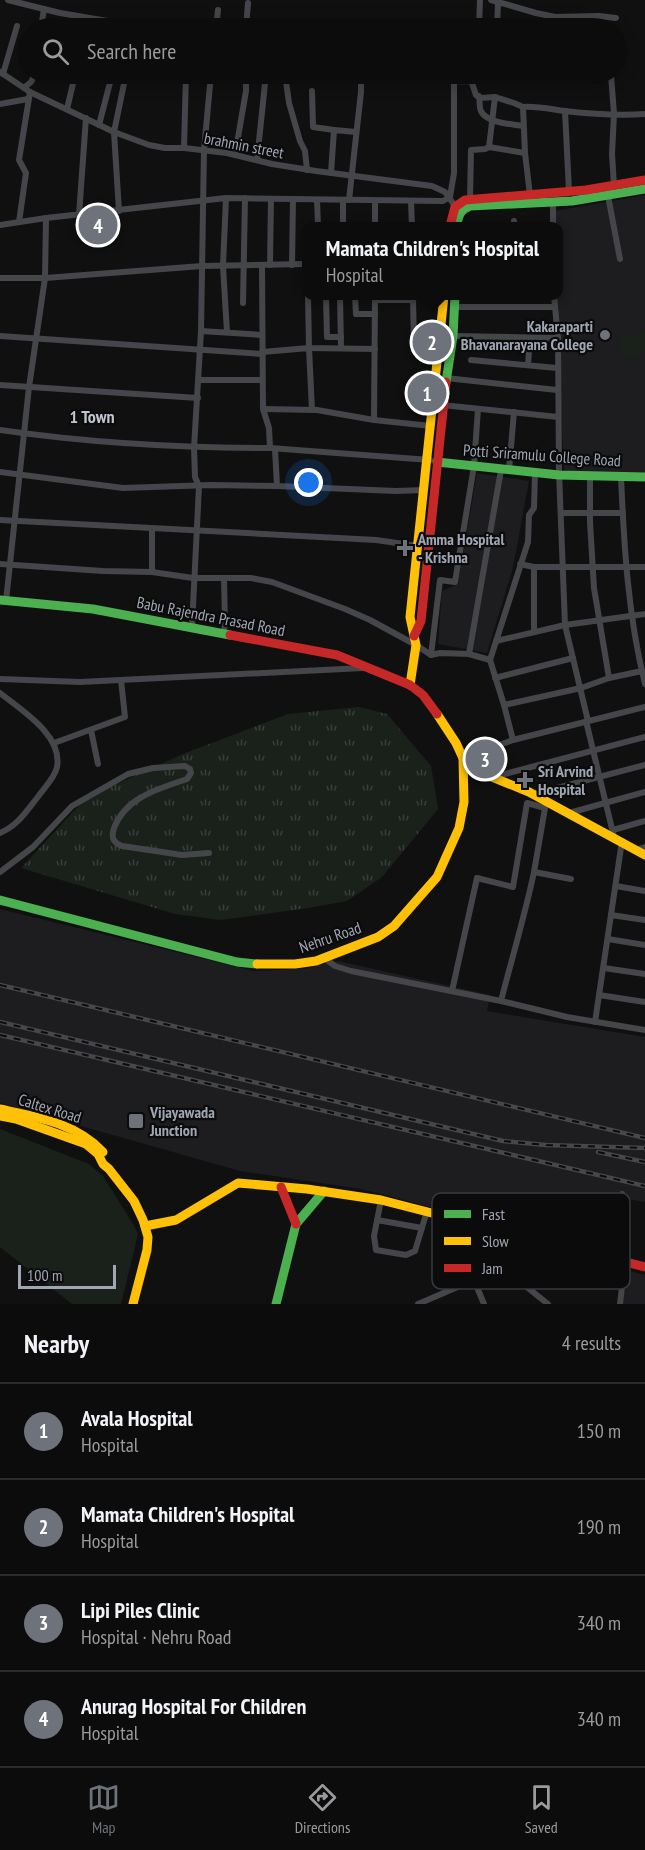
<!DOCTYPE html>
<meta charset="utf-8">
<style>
body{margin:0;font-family:"PT Sans Narrow",sans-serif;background:#1a1a1b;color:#f1f3f6}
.scale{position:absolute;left:18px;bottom:15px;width:98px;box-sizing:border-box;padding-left:6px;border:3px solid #a0a6b3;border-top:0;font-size:16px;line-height:21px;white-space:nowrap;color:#a0a6b3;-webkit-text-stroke:4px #0b0b0c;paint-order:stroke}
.you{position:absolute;left:309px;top:483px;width:21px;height:21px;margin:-15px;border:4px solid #fff;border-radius:50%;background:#1a73e8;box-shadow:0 0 0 9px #1a73e833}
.badge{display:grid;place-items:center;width:39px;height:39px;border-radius:50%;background:#6e727a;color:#fff;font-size:20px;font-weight:700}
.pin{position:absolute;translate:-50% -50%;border:3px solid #fff;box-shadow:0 2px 6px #0006}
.popup{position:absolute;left:302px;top:222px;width:261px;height:78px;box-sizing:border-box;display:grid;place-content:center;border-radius:12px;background:#0c0c0d;filter:drop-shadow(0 2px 4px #0005);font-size:20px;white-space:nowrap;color:#9a9b9d}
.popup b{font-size:22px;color:#f1f3f6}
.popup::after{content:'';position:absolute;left:50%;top:100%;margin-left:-12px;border:12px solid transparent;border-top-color:#0c0c0d}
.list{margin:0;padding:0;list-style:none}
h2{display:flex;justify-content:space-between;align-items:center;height:78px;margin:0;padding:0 24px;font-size:26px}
h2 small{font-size:20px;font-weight:400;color:#9a9b9d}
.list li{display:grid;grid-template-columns:39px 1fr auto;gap:18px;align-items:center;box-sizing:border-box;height:96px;padding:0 24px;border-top:2px solid #2c2c2e}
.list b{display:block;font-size:22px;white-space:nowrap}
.list p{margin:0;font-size:20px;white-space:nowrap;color:#9a9b9d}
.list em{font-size:20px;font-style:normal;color:#9a9b9d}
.icon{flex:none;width:33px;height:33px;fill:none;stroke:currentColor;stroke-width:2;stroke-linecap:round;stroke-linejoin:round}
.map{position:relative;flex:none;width:645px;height:1304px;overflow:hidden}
.search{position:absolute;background:#0c0c0d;box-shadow:0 3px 15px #0003;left:18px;right:18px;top:18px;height:66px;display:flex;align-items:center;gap:15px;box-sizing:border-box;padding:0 21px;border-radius:33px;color:#9a9b9d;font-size:22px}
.sheet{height:462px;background:#0c0c0d}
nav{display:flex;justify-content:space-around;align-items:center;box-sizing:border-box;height:84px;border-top:2px solid #2c2c2e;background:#0c0c0d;font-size:16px;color:#9a9b9d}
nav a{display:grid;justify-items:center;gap:3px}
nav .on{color:#6e727a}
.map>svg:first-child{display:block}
</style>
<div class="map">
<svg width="645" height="1304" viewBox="0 0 645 1304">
<defs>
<pattern id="grass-tufts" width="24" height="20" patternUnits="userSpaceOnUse" patternTransform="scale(1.5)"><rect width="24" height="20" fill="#1a211b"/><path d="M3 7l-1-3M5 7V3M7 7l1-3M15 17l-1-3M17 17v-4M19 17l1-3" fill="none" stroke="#383e3a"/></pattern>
</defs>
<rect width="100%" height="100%" fill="#101011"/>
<!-- built -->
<g fill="#1d1d1f">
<path d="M645,195V475L564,472L556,309V296H558V226H555L554,211Z"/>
<path d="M477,473L529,481L513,568L487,653L438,644L442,591L458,584Z"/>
<path d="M0,909L254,971L304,969L338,961L490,995L487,1011L645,1037V1202L627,1199L612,1254L361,1189L240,1171L0,1103Z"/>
<path d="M629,1271L645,1275V1304H622Z"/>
</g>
<!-- grass -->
<path fill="url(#grass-tufts)" d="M359,707L387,714L431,766L438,809L382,877L347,901L308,908L221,920L175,914L21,868L86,798L183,754L288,714Z"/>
<!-- garden -->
<g fill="#1a211b">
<path d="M645,332V353L624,357L619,337Z"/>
<path d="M0,1129L89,1164L103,1176L133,1224L138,1234L121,1304H72L0,1247Z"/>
</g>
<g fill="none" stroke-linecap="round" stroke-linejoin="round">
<!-- street -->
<g stroke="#45464a" stroke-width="6">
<path d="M8,0L60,13L149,28"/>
<path d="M491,0L536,13L555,17L599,16L616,18"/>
<path d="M41,28L44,9"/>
<path d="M216,28L218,10"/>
<path d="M246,28L248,3"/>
<path d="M479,28L480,0"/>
<path d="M497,28L498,3"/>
<path d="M0,72L30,92L114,132L149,145L165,148H184L227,153L272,164L316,171L432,186L445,192L455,206"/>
<path d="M3,74L17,26"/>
<path d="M285,74L289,103L300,141L305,151L307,170"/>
<path d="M412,74L454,81"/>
<path d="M469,74L476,95L480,98L495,97"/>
<path d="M611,75L614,114L612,154L614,186"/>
<path d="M25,87L31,82L35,74"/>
<path d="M312,91L313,127L334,130"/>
<path d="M479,96C480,100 479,108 481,111C486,123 512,124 523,126"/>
<path d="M0,104L28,99"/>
<path d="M67,109L75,75"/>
<path d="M565,111L569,191"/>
<path d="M99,125L112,75"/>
<path d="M489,147L525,153"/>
<path d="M184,148L186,74"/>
<path d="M235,155L246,91V83L243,74"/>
<path d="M257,160L266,74"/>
<path d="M331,173L334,130L356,132"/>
<path d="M530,195L525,153L523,107C537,106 550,109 565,111C591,114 619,116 645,114"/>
<path d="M608,196L620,259"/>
<path d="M226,198L223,266L227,332"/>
<path d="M470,199L471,150L485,149L489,147L495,97L514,103L523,107"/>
<path d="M317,200L318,226"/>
<path d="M343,200V226"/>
<path d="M349,200L361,92V74"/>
<path d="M411,201L412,226"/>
<path d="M553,203V226"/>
<path d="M119,211L114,132L126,74"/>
<path d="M79,215L86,118"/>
<path d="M514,221V226"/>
<path d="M19,222L26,173L19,160L30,92"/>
<path d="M0,225L46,218L226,198L443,201L450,197L454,173V81C465,81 475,84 481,74"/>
<path d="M375,226V201"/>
<path d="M262,265L263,409L269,428L270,448L430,460"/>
<path d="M270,265L271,199"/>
<path d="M292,265L293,199"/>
<path d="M0,278H45L202,266L306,264"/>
<path d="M308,296L309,348L375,349"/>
<path d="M326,296L327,337H341"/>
<path d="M340,296L341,348"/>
<path d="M355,296L356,314H375"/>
<path d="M413,296L414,348"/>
<path d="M554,296L558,338L559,472L565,625L588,721"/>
<path d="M375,300H413"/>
<path d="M243,303L245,198"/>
<path d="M453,307H555"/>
<path d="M201,331L262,335"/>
<path d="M0,336L262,354"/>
<path d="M453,336L558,338"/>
<path d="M262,352L309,348L312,410"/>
<path d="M471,360L557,368"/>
<path d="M528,365L530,338"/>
<path d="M446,378L557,390"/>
<path d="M199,380H262"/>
<path d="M0,385L198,398"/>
<path d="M442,405L558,417"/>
<path d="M263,409L317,410L374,420L431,426"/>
<path d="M374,420L375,296"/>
<path d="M0,430C90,443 180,448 270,448"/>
<path d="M275,449L277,486L396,491L424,490"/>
<path d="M501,470L469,654L490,660L528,542L529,515L534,508L535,473"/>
<path d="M509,470L514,412"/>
<path d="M0,472L123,488L211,485L277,486"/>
<path d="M590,476V522L594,588L609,678L642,671"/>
<path d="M621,477C624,546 628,616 645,684"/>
<path d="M561,513H623"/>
<path d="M0,520L376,540L418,546"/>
<path d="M0,564L103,571L152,572L193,578H251L272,582L345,609L370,620L416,645L431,655L440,653L469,654"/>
<path d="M520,564L534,567H645"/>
<path d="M152,572V529"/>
<path d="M6,601L29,387L45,278L46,218"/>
<path d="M192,627L199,486L195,477L194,448L201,331L204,150L211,74"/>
<path d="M534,632V567"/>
<path d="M223,633L225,626L224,578"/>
<path d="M496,641L565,625L645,614"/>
<path d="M431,655L440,580L455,582L474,466L478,409"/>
<path d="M490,660L504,705L513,740"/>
<path d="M495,678L573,658"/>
<path d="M0,679L80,682L363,668"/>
<path d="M0,693C21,710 63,735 57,767C55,778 43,789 37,798C26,812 17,826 0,833"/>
<path d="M504,705L581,688L609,678"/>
<path d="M586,721L614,837"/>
<path d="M91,730L98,764"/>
<path d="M54,743L125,717L121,680"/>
<path d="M463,758L513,740L645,707"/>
<path d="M493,777L645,737"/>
<path d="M534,794L645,765"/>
<path d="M569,813L645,792"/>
<path d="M613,830L645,821"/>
<path d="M636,850L645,847"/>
<path d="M0,872L33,847L72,806L128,774L153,768L185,766L190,769L191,773L187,779C158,789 126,797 114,828C111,837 113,843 122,846L182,855L209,853"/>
<path d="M477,878L513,887L527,803L545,808L534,872L571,879"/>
<path d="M616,886L645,891"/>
<path d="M611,915L645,920"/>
<path d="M608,939L645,945"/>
<path d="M324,958L335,966L351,971L501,1001L567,1017L645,1030"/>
<path d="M604,968L645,974"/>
<path d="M452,991L477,878"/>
<path d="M599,995L645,1002"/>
<path d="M501,1001C512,958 525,915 534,872"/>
<path d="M595,1022L622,841"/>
<path d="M381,1200L374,1236L376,1250L406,1255L415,1251L427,1211"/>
<path d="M377,1220L422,1228"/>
<path d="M606,1255L622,1194"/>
<path d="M503,1268L548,1304"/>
<path d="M474,1280L484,1304"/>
<path d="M418,1304L539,1252L548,1242"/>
<path d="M620,1304L625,1262"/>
</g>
<!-- fast -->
<g stroke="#4caf50" stroke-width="9">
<path d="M457,226C458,216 460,210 470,206L572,201L645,189"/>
<path d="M446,382L453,336L455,296"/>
<path d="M437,462L559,475L645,477"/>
<path d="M0,600L93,609L230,635"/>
<path d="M0,900L237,962L257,964"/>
<path d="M276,1304L296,1224L324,1191"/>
</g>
<!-- slow -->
<g stroke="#ffc107" stroke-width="9">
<path d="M410,685L416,645L410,617L444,296"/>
<path d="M463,758L492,777L529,792L645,855"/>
<path d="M257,964H295L316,961L378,937L394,926L437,877L459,828L464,802L463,758L456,743L437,714"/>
<path d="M0,1109C37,1117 76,1123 103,1152"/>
<path d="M0,1116L16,1119L86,1144L98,1154L103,1164L109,1169L134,1201L143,1220L148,1237L147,1250L133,1304"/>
<path d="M145,1226L176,1220L238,1183L307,1189L381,1200L494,1229"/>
</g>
<!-- jam -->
<g stroke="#c62828" stroke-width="9">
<path d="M450,226L455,207L465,200L586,190L645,180"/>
<path d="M230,635L337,655L410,685L423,695L437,714"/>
<path d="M414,636L421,621L446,382"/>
<path d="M281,1187L296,1224"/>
<path d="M494,1229L645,1267"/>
</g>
<defs>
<g id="rail">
<path d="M0,985L645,1138"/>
<path d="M0,1022L503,1141L546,1145L645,1148"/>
<path d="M0,1035L645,1186"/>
<path d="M598,1152L645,1162"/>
</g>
</defs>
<!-- rail casing -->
<use href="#rail" stroke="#45474a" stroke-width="4.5"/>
<!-- rail -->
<use href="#rail" stroke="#0b0b0c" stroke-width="2" stroke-dasharray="7" stroke-linecap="butt"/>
</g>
<!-- markers -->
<g fill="#6e727a" stroke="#0b0b0c" stroke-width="2">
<circle cx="605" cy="335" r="6"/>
<path d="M402 539h6v6h6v6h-6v6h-6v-6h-6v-6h6z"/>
<path d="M522 771h6v6h6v6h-6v6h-6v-6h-6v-6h6z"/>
<rect x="128" y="1113" width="16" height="16" rx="3"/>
</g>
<g text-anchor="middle" stroke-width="4.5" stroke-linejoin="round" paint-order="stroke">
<!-- street labels -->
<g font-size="16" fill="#a0a6b3" stroke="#0b0b0c">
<text transform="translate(244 145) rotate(11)" y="6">brahmin street</text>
<text transform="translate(542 455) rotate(4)" y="6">Potti Sriramulu College Road</text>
<text transform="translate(211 616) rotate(11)" y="6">Babu Rajendra Prasad Road</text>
<text transform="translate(330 937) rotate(-19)" y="6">Nehru Road</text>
<text transform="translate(50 1108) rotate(17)" y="6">Caltex Road</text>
</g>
<!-- poi labels -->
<g font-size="16" font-weight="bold" fill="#a0a6b3" stroke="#0b0b0c" text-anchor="start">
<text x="593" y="332" text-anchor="end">Kakaraparti<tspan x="593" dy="18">Bhavanarayana College</tspan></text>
<text x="418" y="545">Amma Hospital<tspan x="418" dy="18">- Krishna</tspan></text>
<text x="538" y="777">Sri Arvind<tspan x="538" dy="18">Hospital</tspan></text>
<text x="150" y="1118">Vijayawada<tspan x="150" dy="18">Junction</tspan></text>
</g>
<!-- neighbourhood labels -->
<g font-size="18" font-weight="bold" fill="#c1c5cf" stroke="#0b0b0c">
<text x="92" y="423">1 Town</text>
</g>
</g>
<!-- legend -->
<rect x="432" y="1193" width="198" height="96" rx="9" fill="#0b0b0c" stroke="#383a3e" stroke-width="1.5"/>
<rect x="444" y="1210" width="27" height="8" fill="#4caf50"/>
<rect x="444" y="1237" width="27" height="8" fill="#ffc107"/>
<rect x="444" y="1264" width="27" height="8" fill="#c62828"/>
<g font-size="16" fill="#a0a6b3">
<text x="482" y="1220">Fast</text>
<text x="482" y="1247">Slow</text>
<text x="482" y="1274">Jam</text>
</g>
</svg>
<div class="scale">100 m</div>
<div class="you"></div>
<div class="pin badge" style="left:427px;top:393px">1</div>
<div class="pin badge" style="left:432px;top:342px">2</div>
<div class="popup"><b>Mamata Children's Hospital</b>Hospital</div>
<div class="pin badge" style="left:485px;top:759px">3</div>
<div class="pin badge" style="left:98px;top:225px">4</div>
<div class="search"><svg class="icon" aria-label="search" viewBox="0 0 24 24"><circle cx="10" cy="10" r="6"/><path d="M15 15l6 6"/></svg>Search here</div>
</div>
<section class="sheet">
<h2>Nearby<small>4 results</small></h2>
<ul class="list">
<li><span class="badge">1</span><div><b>Avala Hospital</b><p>Hospital</p></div><em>150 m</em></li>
<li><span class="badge">2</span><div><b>Mamata Children's Hospital</b><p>Hospital</p></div><em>190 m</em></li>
<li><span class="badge">3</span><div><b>Lipi Piles Clinic</b><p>Hospital · Nehru Road</p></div><em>340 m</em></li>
<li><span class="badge">4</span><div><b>Anurag Hospital For Children</b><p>Hospital</p></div><em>340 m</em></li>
</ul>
</section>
<nav>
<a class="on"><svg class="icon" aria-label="map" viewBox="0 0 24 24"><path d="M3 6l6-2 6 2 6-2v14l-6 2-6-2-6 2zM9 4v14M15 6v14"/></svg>Map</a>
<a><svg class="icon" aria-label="directions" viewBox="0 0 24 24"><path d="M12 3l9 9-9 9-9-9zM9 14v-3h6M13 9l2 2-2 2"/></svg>Directions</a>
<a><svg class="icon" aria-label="saved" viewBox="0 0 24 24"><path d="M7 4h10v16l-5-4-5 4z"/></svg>Saved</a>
</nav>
